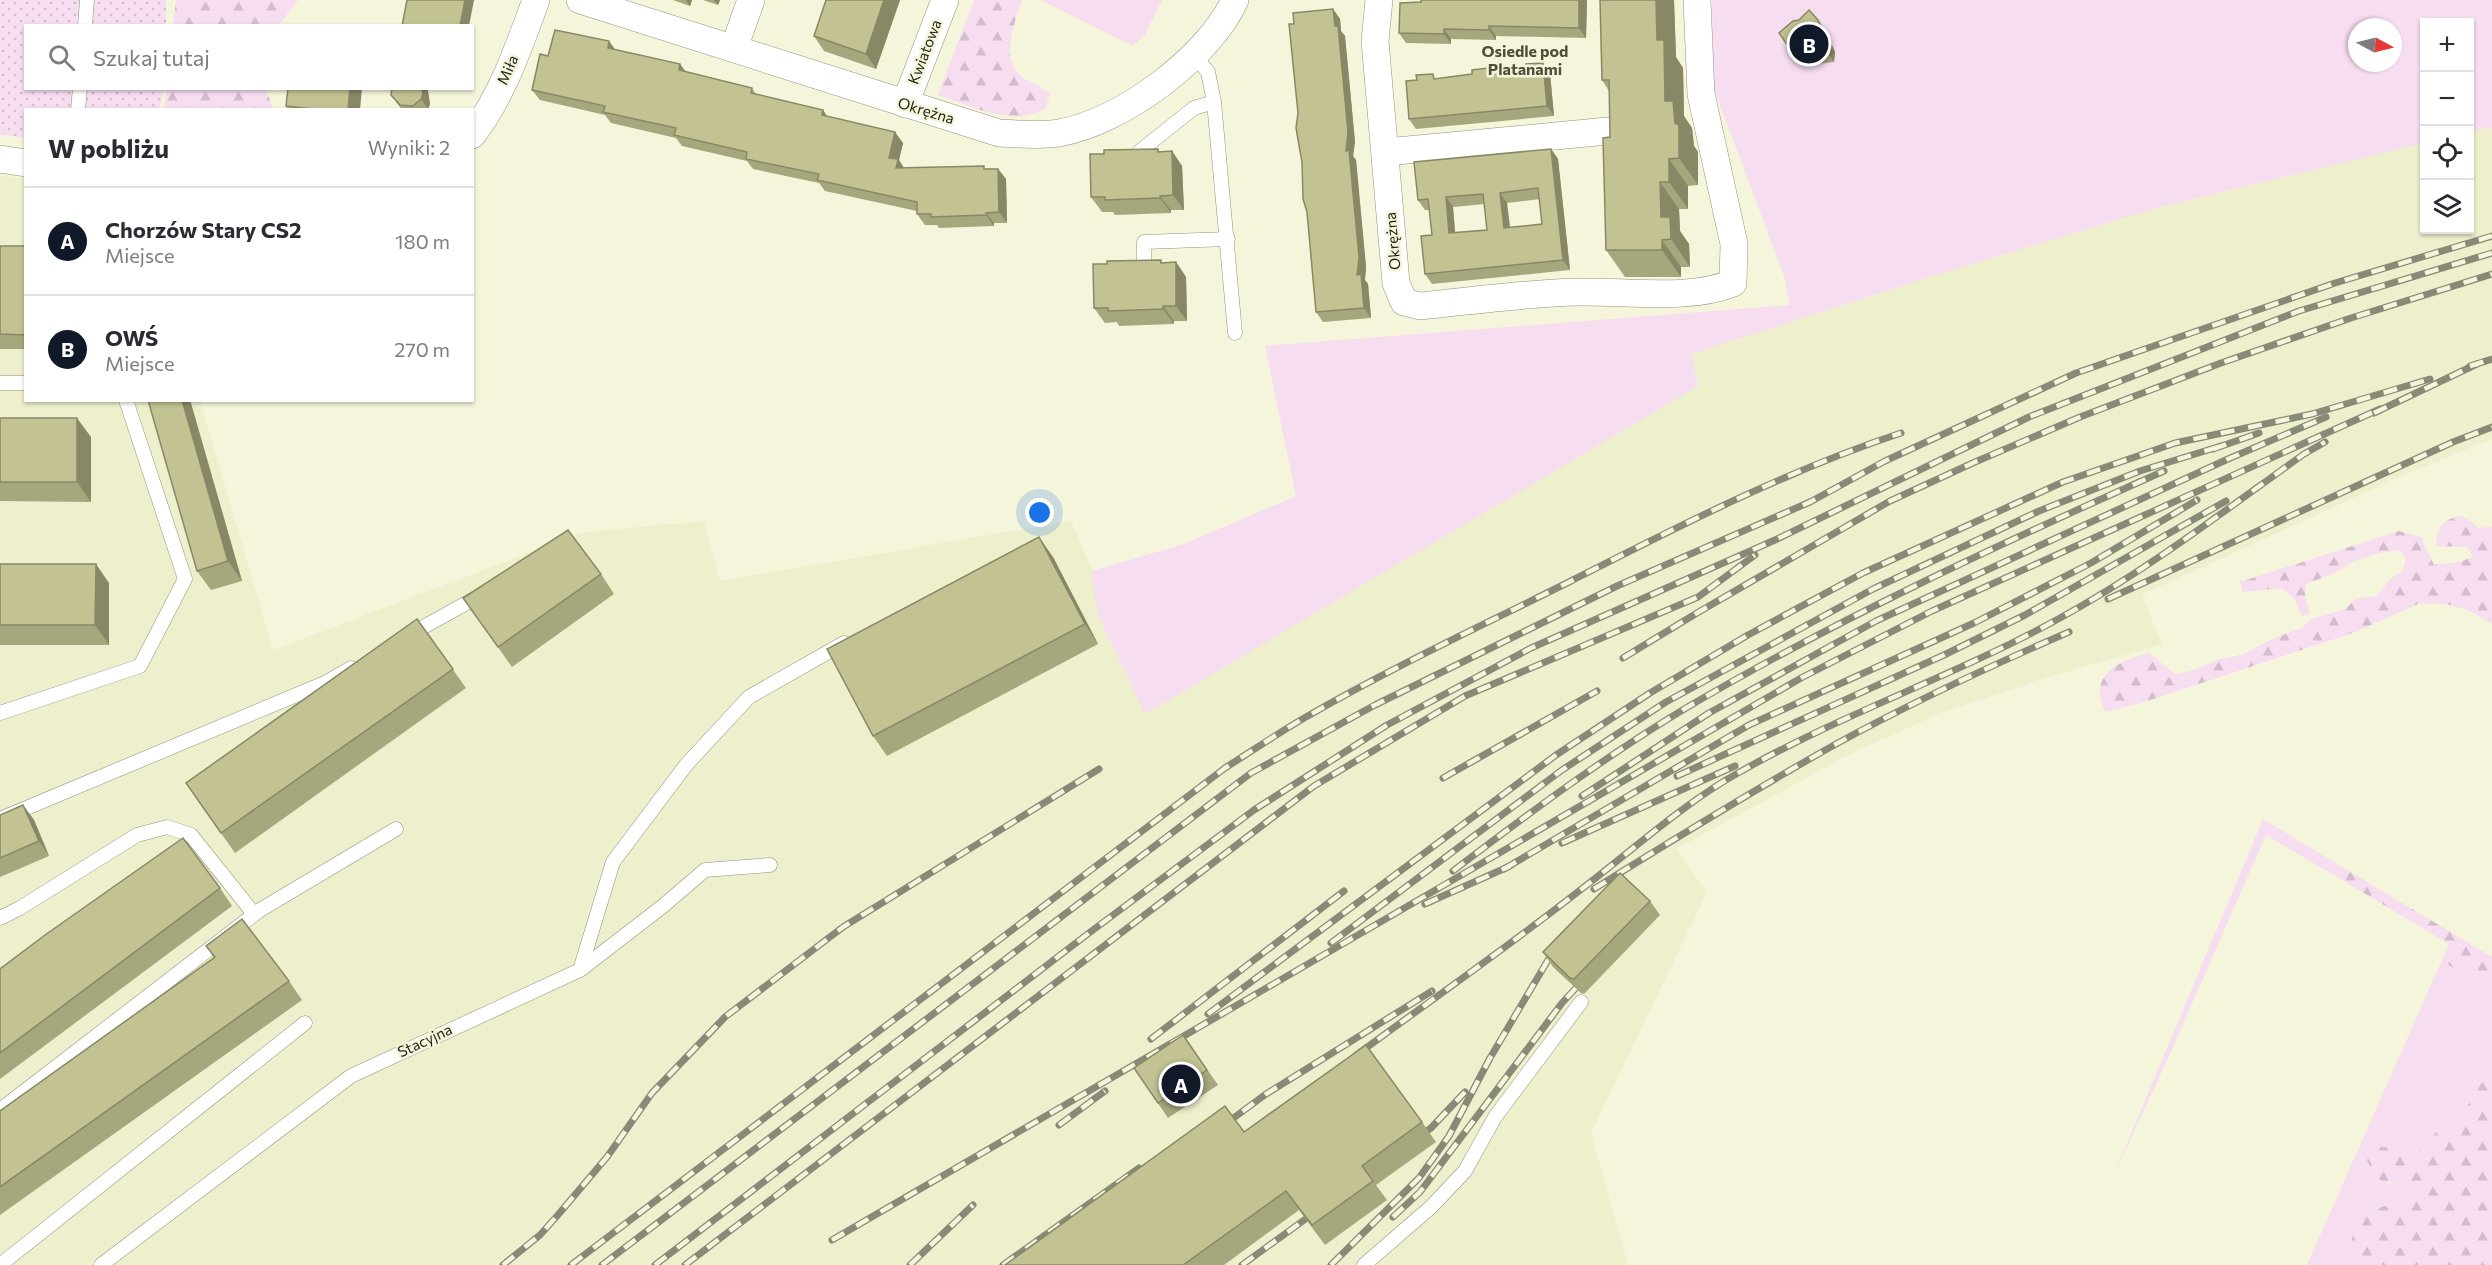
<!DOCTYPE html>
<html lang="pl">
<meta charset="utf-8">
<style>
body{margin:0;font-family:Commissioner,sans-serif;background:#f7f7f7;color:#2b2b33}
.controls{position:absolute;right:18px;top:18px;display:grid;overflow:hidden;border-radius:0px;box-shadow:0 2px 4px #0004}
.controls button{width:54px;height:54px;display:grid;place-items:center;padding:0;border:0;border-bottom:2px solid #e1e1e2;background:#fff;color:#2b2b33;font:30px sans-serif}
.compass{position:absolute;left:2348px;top:18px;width:54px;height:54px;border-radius:50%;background:#fff;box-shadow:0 2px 4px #0004;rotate:97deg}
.you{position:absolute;left:1040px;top:513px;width:21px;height:21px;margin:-15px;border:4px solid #fff;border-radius:50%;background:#1a73e8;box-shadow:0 0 0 9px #1a73e833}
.badge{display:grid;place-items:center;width:39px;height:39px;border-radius:50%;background:#111827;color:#fff;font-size:20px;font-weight:700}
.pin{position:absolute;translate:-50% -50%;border:3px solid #fff;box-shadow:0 2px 6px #0006}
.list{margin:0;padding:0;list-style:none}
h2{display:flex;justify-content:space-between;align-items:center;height:78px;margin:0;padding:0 24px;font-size:26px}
h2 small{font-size:20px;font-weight:400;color:#7c7c81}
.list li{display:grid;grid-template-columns:39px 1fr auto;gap:18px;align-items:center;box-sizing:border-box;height:108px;padding:0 24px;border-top:2px solid #e1e1e2}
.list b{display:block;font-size:22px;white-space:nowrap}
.list p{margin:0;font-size:20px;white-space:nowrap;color:#7c7c81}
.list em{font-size:20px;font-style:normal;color:#7c7c81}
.icon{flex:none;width:33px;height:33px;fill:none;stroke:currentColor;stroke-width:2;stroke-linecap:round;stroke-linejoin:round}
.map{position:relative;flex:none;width:2492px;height:1265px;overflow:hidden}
.search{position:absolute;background:#fff;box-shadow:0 2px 4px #0004;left:24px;top:24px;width:450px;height:66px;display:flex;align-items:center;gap:15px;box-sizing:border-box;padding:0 21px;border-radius:0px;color:#7c7c81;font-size:22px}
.panel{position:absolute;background:#fff;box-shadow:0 2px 4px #0004;left:24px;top:108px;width:450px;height:294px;border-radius:0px}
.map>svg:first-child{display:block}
</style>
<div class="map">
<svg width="2492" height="1265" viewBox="0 0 2492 1265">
<defs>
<pattern id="forest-firs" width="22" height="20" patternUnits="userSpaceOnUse" patternTransform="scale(1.5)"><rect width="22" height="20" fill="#f7ddf0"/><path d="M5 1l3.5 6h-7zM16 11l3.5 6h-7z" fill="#d3bdcd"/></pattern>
<pattern id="park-dots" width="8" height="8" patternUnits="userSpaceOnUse" patternTransform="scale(1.5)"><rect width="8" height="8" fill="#f7ddf0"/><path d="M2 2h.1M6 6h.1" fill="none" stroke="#d3bdcd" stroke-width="1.8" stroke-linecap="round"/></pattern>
</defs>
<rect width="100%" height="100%" fill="#f5f5db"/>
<!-- built -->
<path fill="#eeefcc" d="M2492,127V439L2406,474L2142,595L2162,644L2039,680L1948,710L1850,754L1676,849L1707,892L1591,1133L1628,1265H0V176L25,179L26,400L200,401L273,650L584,532L704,521L720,581L1071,521L1147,699L1691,354L1930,277L2153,209L2424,143V230H2470V132Z"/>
<!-- grass -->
<g fill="#f7ddf0" fill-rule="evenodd">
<path d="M1041,0H1162L1145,34L1133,46Z"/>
<path d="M1712,0H2492V127L2470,132V22H2424V143L2153,209L1930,277L1691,354L1698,386L1145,714L1098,615L1091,571L1184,544L1296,496L1265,346L1790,305L1784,276L1714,89ZM2357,27H2393V63H2357Z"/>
<path d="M2263,819L2344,868L2337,877L2266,835L2169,1056L2112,1179Z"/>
<path d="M2442,960L2492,996V1072L2478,1087L2459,1121L2436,1132L2428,1146L2416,1152L2394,1147L2386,1184L2415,1181L2429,1191L2427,1200C2376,1205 2361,1201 2349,1258L2355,1265H2307Z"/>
</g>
<!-- forest -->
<g fill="url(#forest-firs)">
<path d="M176,0H298L279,25H173Z"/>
<path d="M974,0H1022C1015,23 999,59 1022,77C1031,84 1039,84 1050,94L1045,109C1040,111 1033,114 1027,115C998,120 965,104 938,95Z"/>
<path d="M167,88L266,89L273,109H164Z"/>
<path d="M2460,516L2471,521L2478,528L2492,527V624L2470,611L2450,605L2433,603L2418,604L2353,633L2144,702L2106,712C2086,675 2119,661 2149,653L2175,674L2191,671L2220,659L2242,655L2272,639L2302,628L2311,619L2346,609L2355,599L2377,596L2390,579L2403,571L2406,559L2400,550L2379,553L2354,561L2335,573L2306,584L2305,597L2310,614L2302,616L2295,599L2281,588L2243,592L2240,582L2399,531L2421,537L2434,565L2459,562L2473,557L2467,547L2436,546C2438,527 2441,520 2460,516Z"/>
<path d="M2344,868L2492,957V996L2442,960L2449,944L2337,877Z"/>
<path d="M2492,1072V1265H2355L2349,1258C2353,1204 2384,1204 2427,1200L2429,1191L2415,1181C2388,1183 2378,1188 2367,1160L2375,1147H2394L2416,1152L2428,1146L2436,1132L2459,1121L2478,1087Z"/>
</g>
<!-- park -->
<path fill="url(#park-dots)" d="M0,0H166V25L26,26V88L164,89L159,109L26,110L25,138L0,134Z"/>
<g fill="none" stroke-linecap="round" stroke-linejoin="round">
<defs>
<g id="lane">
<path d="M85,26L87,0"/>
<path d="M1195,56L1208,72L1214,102L1235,333"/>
<path d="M78,110L80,88"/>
<path d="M1140,151L1194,108L1214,102"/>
<path d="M1144,265V242L1228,239"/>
<path d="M0,383H26"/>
<path d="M409,635L472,600"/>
<path d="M0,713L140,666L185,579L126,400"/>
<path d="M0,819L325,683L351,668"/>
<path d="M0,918L20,908L137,835L167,827L191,835L254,914"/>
<path d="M580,970L613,862L686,765L749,697L844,643"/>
<path d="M0,1110L260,910L396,829"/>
<path d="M0,1265L305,1023"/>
<path d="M101,1265L351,1076L580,970L663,906L705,870L770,865"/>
<path d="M1364,1265L1431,1207L1465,1171L1495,1117L1581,1002"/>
</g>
<g id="street">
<path d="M580,0L999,133C1019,134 1039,136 1059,133C1122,122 1208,58 1235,0"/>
<path d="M1379,0L1375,41L1396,283L1404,302L1420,306C1472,301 1526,293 1579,292C1626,291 1689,301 1733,283L1734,244L1701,94L1697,0"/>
<path d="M734,48L751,0"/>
<path d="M905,104L945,0"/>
<path d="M472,135C502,97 519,46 536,0"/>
<path d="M1386,152L1608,131"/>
<path d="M0,159L26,163"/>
</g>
</defs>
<!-- lane casing -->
<use href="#lane" stroke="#92937a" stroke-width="15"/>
<!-- street casing -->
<use href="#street" stroke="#92937a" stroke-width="28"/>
<!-- lane -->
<use href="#lane" stroke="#fff" stroke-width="14"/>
<!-- street -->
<use href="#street" stroke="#fff" stroke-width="27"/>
<defs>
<g id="rail">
<path d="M2470,366L2492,359"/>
<path d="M2374,413L2477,364"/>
<path d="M2213,449L2259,433"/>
<path d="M2108,599L2453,442L2492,427"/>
<path d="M1623,658L1697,613L1890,501L1975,462L2080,417L2221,363L2351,318L2492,274"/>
<path d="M1677,776L1944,655L2025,615L2226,501"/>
<path d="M1443,778L1597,691"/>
<path d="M1582,796L1709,713L1876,621L2228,459L2326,417"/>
<path d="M1562,843L1735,766"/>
<path d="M1504,869L1749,725L1974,623L2091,563L2197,500"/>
<path d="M1453,871C1528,814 1604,757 1686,708C1839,618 2002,543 2164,471"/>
<path d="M1594,889C1674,839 1754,790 1836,744C1911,703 1990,666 2069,632"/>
<path d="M1425,904L1510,866"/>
<path d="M1331,943L1562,770L1666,702L1873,589L2039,511L2140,471L2221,446"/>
<path d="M1208,1014L1556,755L1650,693L1748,635L1863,573L2063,482L2175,443L2312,414L2430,379"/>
<path d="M1151,1039L1344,891"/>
<path d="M1355,1056C1430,1001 1506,948 1579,891C1629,853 1684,803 1738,773C1841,714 1955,676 2060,618C2146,571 2224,511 2304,454L2325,442"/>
<path d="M1059,1125L1105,1091"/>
<path d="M1220,1128L1266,1094L1432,991"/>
<path d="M1415,1139L1431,1128L1465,1092"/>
<path d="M1393,1217L1420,1192L1562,1003L1586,977"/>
<path d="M832,1240L1801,678L1932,611L2380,409"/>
<path d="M503,1265L540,1235L557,1216L607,1157L652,1093L725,1017L843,927L1099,769"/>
<path d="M571,1265L1225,768C1252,751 1278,733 1306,717C1391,668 1481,626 1569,582C1677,527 1786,471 1901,433"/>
<path d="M602,1265L1251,773L1375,705L1617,586L1810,502L1885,461L2076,373L2335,283L2492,236"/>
<path d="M655,1265L1089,933L1254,810L1387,725L1531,648L1775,540L2029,417L2299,311L2492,253"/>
<path d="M685,1265L1314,786L1465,696L1698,597L1755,555"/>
<path d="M910,1265L973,1205"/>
<path d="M1003,1265L1139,1168"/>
<path d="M1242,1265L1318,1210"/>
<path d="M1331,1265L1419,1178L1449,1136L1490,1058L1551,955L1559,946"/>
</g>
</defs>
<!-- rail casing -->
<use href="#rail" stroke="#898977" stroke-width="7"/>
<!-- rail -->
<use href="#rail" stroke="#f5f5db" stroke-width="4.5" stroke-dasharray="14" stroke-linecap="butt"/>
</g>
<!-- wall -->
<g fill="#a7a77e" fill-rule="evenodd">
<path d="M673,0H692L690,6Z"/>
<path d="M703,0H720L718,5Z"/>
<path d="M826,0H900L876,69L824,51L814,36Z"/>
<path d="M1421,0H1587L1586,38L1496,36V40L1451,39V44L1406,43L1399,33L1421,2Z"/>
<path d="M1600,0H1674L1676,57L1683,68L1684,116L1692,128L1694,146L1698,152V185L1688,186V209H1679L1680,231L1689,244L1690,267H1681V277H1625L1606,250L1610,137L1609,91L1602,80Z"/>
<path d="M1333,9L1340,19L1341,31L1345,36L1355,142L1353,156L1356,160L1366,267L1365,280L1368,284L1371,318L1323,322L1316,312L1298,113Z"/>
<path d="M1825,30L1835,52L1834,62L1808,65L1797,59L1779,33Z"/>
<path d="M615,49L680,64L685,71L752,88L756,94L823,110L827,117L903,143L899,160L904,168L998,169L1006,179L1007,223H994V226L939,228L937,225H925L917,214V211L825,191L819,183L753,169L747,161L682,146L676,138L611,123L605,115L540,100L532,90L548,56Z"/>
<path d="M1488,68L1491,72L1550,73L1554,116L1416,129L1409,119L1472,74Z"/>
<path d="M392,88H426L428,91L430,104L428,110H402L391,95Z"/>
<path d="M286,106L360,110H288Z"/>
<path d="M1158,149L1160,152L1172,151L1182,166L1184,210H1171V213L1115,215L1113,212H1102L1091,197L1104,154Z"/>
<path d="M1551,149L1558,159L1570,270L1432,284L1425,274L1432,235L1429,210H1425L1418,200ZM1540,199L1542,224L1510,227L1507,203ZM1485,204L1487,230L1455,233L1453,207Z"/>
<rect x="0" y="246" width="26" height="103"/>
<path d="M1176,262L1186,277L1187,321H1174V324L1119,326L1117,322L1105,323L1094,308L1163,263Z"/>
<path d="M148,400H190L242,581L211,590L197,571Z"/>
<path d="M0,418L91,437V502L0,501Z"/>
<path d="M1053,557L1098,644L887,756L873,736Z"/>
<path d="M0,564L109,583V645H0Z"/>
<path d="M601,574L614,594L512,667L463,598Z"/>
<path d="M417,619L466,688L235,853L186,783Z"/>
<path d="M23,805L34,820L49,856L0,877V815Z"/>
<path d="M220,888L232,906L0,1079V969Z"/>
<path d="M1650,901L1660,915L1584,994L1581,993L1553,967L1543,952Z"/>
<path d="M206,946L289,981L302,1000L0,1215V1111L214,958Z"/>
<path d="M1183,1035L1218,1085L1168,1118L1134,1068Z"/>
<path d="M1422,1122L1436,1142L1376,1185L1387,1200L1325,1245L1299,1210L1224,1265H1005L1244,1132Z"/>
</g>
<!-- shaded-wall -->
<g fill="#888867">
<path d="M465,0H474L469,26H460Z"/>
<path d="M686,0H692L690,6Z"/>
<path d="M714,0H720L718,5Z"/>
<path d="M884,0H900L876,69L866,54Z"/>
<path d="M1579,0H1587L1586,38L1579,28Z"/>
<path d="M1656,0H1674L1676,57L1683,68L1684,116L1692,128L1694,146L1698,152V185L1679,158L1675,123L1665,101L1657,40Z"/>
<path d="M1333,9L1340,19L1341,31L1345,36L1355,142L1353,156L1356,160L1366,267L1365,280L1368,284L1371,318L1364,308L1357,275Z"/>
<path d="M1818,20L1825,30L1835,52L1834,62L1827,52Z"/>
<path d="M1489,26L1496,36V40L1489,30Z"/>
<path d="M1444,29L1451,39V44L1444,34Z"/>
<path d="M609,41L617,52L608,48Z"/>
<path d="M1543,63L1550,73L1554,116L1547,106Z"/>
<path d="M680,64L688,75L679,70Z"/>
<path d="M350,88H362L360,110H348Z"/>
<path d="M422,88H426L428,91L430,104L428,109L421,99Z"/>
<path d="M823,110L830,121L822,115Z"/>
<path d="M895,132L903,143L899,160L905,170L903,179L889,158Z"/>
<path d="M1551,149L1558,159L1570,270L1563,260Z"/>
<path d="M1172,151L1182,166L1184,210L1173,195Z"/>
<path d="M1669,159L1688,186V209L1669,182Z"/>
<path d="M998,169L1006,179L1007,223L999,212Z"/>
<path d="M1660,182L1679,209L1680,231L1689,244L1690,267L1671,239L1661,217Z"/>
<path d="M1500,193L1507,203L1511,238L1504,228Z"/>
<path d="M1160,196L1171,210V213L1160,198Z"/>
<path d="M1446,197L1453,207L1456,243L1449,233Z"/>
<path d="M986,213L994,223V226L986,215Z"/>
<path d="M1662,240L1681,267V277L1662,250Z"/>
<path d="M1176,262L1186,277L1187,321L1176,306Z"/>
<path d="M1163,306L1174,321V324L1163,309Z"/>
<path d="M182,400H190L242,581L228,561Z"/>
<path d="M77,418L91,437V502L77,482Z"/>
<path d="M1039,537L1053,557L1098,644L1085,624Z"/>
<path d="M96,564L109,583V645L95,625Z"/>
<path d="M23,805L34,820L49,856L39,841Z"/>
</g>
<!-- building -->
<g fill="#c2c293" stroke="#888867" stroke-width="1.5" fill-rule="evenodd">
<path d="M407,0H465L460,26H402Z"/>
<path d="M826,0H884L866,54L814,36Z"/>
<path d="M1421,0H1579V28L1489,26V30L1444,29V34L1399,33L1400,3L1421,2Z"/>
<path d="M1600,0H1656L1657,40H1664L1665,101H1673L1675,123L1679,125V158L1669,159V182H1660L1661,217H1670L1671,239L1662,240V250H1606L1603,138L1610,137L1609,80H1602Z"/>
<path d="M1333,9L1335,26H1338L1348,132L1346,151L1349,150L1359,257L1357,275L1361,274L1364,308L1316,312L1307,212L1303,199L1302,162L1296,128L1298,113L1289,24H1294L1293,13Z"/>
<path d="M1809,10L1818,20L1828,42L1827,52L1801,55L1790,49L1779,33L1793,21L1799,20Z"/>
<path d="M555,30L609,41L608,48L680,64L679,70L752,88L751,93L823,110L822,115L895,132L889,158L898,159L896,168L984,166V169H998L999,212L986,213V215L931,217V214H917V202L817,180L819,174L746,159L747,152L674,135L676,128L603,112L605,106L532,90L540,54L548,56Z"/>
<path d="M1543,63L1547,106L1409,119L1406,81L1417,80L1416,75L1433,74L1434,79L1472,74V70L1488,68V72L1527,69L1526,64Z"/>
<path d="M288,88H350L348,110H322L286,106Z"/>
<path d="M392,88H422L423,94L421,99L413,106L400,105L391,95Z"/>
<path d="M1158,149V152L1172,151L1173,195L1160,196V198L1105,200V197H1091L1090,154H1104V150Z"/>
<path d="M1551,149L1563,260L1425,274L1421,236L1432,235L1428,199L1418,200L1414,162ZM1538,188L1542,224L1504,228L1500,193ZM1483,194L1487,230L1449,233L1446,197Z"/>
<path d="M0,246H26V335L0,334Z"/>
<path d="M1161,260V263L1176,262V306H1163V309L1108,311V308H1094L1093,264H1107V261Z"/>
<path d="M148,400H182L228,561L197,571Z"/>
<rect x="0" y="418" width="77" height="64"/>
<path d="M568,530L601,574L498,647L463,598Z"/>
<path d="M1039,537L1085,624L873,736L827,649Z"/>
<path d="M0,564H96L95,625H0Z"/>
<path d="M417,619L453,669L221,833L186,783Z"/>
<path d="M23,805L39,841L0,858V815Z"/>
<path d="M183,838L220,888L0,1053V969L45,935Z"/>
<path d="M1620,873L1650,901L1574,979L1570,978L1543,952Z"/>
<path d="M242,919L289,981L0,1187V1111L215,957L206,946Z"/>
<path d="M1183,1035L1207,1070L1158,1103L1134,1068Z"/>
<path d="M1366,1045L1422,1122L1362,1166L1373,1181L1312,1225L1286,1191L1183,1265H1005L1225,1106L1244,1132Z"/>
</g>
<g text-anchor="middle" stroke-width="5" stroke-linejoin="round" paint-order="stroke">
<!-- street labels -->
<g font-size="15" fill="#1f1f15" stroke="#f5f5db">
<text transform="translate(925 52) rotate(-69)" y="5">Kwiatowa</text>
<text transform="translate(508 70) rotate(-66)" y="5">Miła</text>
<text transform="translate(926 111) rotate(17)" y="5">Okrężna</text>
<text transform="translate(1393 241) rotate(-95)" y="5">Okrężna</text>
<text transform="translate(425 1041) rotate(-25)" y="5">Stacyjna</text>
</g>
<!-- neighbourhood labels -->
<g font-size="16" font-weight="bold" fill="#4f4f39" stroke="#f5f5db">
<text x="1525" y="57">Osiedle pod<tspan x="1525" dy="18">Platanami</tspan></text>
</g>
</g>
</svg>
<div class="controls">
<button>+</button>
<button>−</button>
<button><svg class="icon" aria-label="locate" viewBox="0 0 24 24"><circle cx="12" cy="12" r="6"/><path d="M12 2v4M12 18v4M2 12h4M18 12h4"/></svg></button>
<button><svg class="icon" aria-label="layers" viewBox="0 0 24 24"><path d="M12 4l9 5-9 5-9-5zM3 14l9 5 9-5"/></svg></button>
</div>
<svg class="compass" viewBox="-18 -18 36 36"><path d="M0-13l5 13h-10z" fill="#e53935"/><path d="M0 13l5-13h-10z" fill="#7c7c81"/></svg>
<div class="you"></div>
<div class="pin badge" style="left:1181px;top:1084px">A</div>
<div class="pin badge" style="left:1809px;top:44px">B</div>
<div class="search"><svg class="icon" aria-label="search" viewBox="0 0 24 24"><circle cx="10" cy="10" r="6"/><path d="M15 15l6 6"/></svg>Szukaj tutaj</div>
<section class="panel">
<h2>W pobliżu<small>Wyniki: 2</small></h2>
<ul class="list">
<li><span class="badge">A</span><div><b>Chorzów Stary CS2</b><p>Miejsce</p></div><em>180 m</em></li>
<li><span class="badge">B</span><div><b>OWŚ</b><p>Miejsce</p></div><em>270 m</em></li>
</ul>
</section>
</div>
